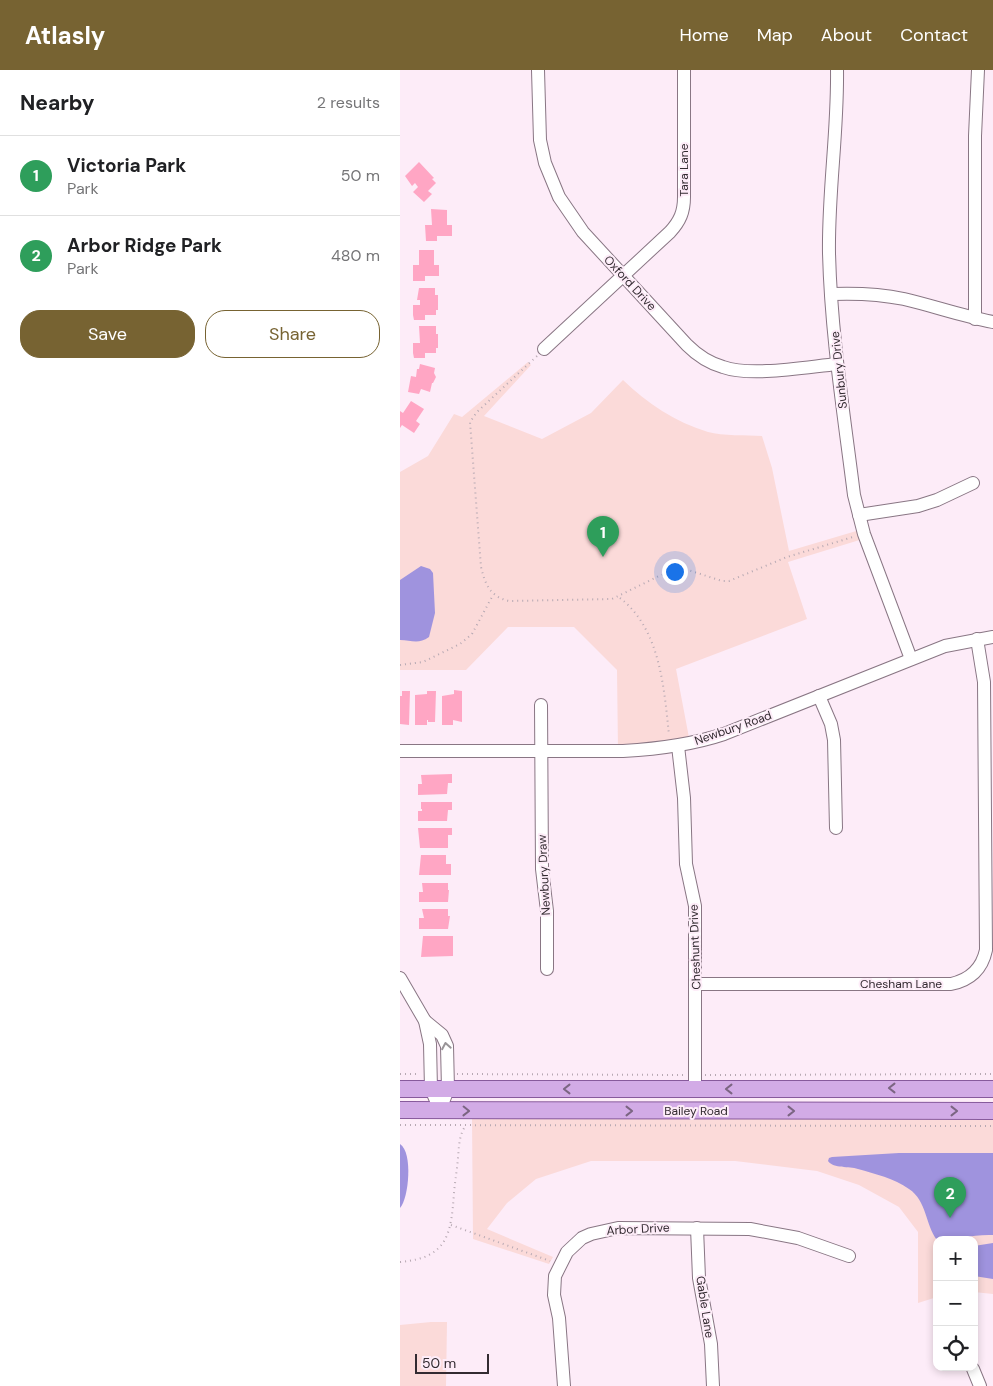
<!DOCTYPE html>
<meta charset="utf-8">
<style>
body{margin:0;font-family:"DM Sans",sans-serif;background:#f2f2f2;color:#202124}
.controls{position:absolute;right:15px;bottom:15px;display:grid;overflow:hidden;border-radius:10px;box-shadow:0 2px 8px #0003}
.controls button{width:45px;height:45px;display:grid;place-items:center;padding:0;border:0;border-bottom:1px solid #e0e0e0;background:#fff;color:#202124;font:25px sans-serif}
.scale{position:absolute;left:15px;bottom:12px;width:74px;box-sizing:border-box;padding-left:5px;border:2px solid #332b31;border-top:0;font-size:14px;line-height:18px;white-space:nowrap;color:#332b31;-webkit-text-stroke:4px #fdecf8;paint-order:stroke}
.you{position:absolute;left:274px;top:501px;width:18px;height:18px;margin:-12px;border:4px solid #fff;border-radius:50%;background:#1a73e8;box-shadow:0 0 0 8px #1a73e833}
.badge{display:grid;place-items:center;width:32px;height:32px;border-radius:50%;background:#776332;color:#fff;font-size:16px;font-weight:700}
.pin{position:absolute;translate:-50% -41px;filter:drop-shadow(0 1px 2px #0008)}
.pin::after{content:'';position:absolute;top:26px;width:18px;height:15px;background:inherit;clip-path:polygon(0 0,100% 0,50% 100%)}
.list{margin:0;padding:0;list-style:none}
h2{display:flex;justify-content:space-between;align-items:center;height:65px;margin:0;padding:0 20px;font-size:21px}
h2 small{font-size:16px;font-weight:400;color:#757577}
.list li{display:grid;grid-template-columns:32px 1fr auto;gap:15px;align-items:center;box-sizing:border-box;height:80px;padding:0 20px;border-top:1px solid #e0e0e0}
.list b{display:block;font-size:19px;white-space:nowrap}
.list p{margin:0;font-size:16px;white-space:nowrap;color:#757577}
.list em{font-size:16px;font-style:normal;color:#757577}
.actions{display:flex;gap:10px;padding:15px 20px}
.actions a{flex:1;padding:11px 0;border:1px solid #776332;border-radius:20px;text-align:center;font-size:18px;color:#776332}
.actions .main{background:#776332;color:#fff}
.icon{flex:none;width:28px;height:28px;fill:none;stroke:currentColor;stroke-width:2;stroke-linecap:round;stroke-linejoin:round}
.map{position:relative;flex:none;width:593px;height:1316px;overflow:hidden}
header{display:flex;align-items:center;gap:30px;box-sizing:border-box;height:70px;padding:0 25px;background:#776332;color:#fff}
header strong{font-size:24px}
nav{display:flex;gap:28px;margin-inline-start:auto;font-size:18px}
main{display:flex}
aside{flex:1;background:#fff}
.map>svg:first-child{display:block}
</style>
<header>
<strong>Atlasly</strong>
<nav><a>Home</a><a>Map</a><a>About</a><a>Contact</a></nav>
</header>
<main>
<aside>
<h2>Nearby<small>2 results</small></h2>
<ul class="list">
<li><span class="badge" style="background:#2e9e5b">1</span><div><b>Victoria Park</b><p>Park</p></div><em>50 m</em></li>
<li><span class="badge" style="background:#2e9e5b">2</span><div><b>Arbor Ridge Park</b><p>Park</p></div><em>480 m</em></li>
</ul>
<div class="actions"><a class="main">Save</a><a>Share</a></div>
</aside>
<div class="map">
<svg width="593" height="1316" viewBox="0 0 593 1316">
<rect width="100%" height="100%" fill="#fdecf8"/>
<!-- green -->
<g fill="#fbdad9">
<path d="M128,292L131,295L84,346L142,369L191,343L223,310C247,333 275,352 308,362C323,366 346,365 362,366L372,398L389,481L463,459L466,468L388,492L407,549L276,599L290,673L218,681L217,600L174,557H108L66,600H0V402L28,386L54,344L62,347Z"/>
<path d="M72,1048H593V1224L574,1222V1170H537V1227L518,1233V1162L499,1137L459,1115L417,1101L335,1091H191L136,1109L107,1133L87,1159L153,1187L149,1194L73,1169Z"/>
<path d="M31,1252H47L46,1316H0V1255Z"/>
</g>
<!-- water -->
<g fill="#9f93de">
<path d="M21,496L30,499L33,503L35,543L29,567C18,575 11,570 0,570V510Z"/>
<path d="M0,1074C13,1082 9,1128 0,1138Z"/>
<path d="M499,1083H593V1165C574,1164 556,1170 537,1170C525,1154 527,1131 509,1119C494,1108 475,1104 458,1099C449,1096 434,1099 428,1091L429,1088L432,1087Z"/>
<path d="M593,1173V1209L574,1206V1176Z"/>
</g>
<!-- building -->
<g fill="#ffa6c4">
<path d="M19,92L34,108L32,109L36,113L28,121L32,124L24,132L13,122L18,117L15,113L12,116L5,106Z"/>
<path d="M31,139L47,140V155H52V166H37V171H26L25,155H32Z"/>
<path d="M19,180H34V195H39V206H25V211H13V195H19Z"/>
<path d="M19,218H35V225H38V240H36V245H25V250H14L13,245V235H20V230H17Z"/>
<path d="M19,256H36V264H38V278H36V283H25V288H14L13,283V273H20Z"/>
<path d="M20,294L35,298L34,303L36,307L33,313H32L30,322L21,319L19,324L8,322L11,306L16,307L17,299H19Z"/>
<path d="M11,331L24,339L16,351L20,354L14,363L2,355L0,358V341L3,343Z"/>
<path d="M54,620L62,621V652L53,650V655H42V626L54,624Z"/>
<path d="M2,621H10L9,655L0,654V626H2Z"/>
<path d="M27,621H36L35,652H28V650H27V655H15V625L27,624Z"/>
<path d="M52,704V713H48L47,724L18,725V714H22L21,705Z"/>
<path d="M21,732H52V740H48L47,751H18V741H22V739H21Z"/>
<path d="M18,758H52V765H48V778H20Z"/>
<path d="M21,785H46V794H51V805H19Z"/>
<path d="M22,813H48V820H49L48,832H19V822H23Z"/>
<path d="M22,839H48V846H50L48,859H19V848H24Z"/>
<path d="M23,866H53V886L21,887Z"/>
</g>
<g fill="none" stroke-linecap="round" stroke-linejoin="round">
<defs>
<g id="minor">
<path d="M138,0L140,70L145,93L159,127L183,162L287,275C297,285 309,293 323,297C351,307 406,297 437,294"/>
<path d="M437,0C438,61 428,122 429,183C431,264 444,345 454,425L464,464L511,589"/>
<path d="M431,224C456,223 480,224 504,229C534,236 562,246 593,252"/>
<path d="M575,249V66L578,0"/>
<path d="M144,279L270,162C280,151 284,142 284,127V0"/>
<path d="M459,445L518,436L537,430L573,413"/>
<path d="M419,626L431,654L434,670L436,758"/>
<path d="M141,635L142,799L147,841V899"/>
<path d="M278,676L284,728L286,794L295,836V1019"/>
<path d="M0,681H223C258,679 291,675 324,664L545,576L593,567"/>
<path d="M0,908L25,951L30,974L31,1019L40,1040"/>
<path d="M296,914H551C570,910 582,899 586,880L584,612L577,569"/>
<path d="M25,951L42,965L47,976L48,1019L40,1040"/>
<path d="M297,1158L299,1208L311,1274L313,1316"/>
<path d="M573,1299L580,1316"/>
<path d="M164,1316L159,1248L154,1225L155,1206L167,1182L182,1168L191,1164L218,1158L350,1159L398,1168L449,1186"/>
</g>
<g id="major">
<path d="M0,1019H593"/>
<path d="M0,1040L593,1041"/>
</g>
</defs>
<!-- minor casing -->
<use href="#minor" stroke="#897684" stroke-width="14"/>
<!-- major casing -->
<use href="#major" stroke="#875a9c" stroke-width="18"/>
<!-- path -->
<g stroke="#b7a9b3" stroke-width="2" stroke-dasharray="1 4" stroke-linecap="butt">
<path d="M137,286L77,342L70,352L81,497C85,515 91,527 109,531L212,529L259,506L278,499H285L322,511H329L387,487L453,467"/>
<path d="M220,528C260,559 264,617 269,665"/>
<path d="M0,595L23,592L60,574L72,564L93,525"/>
<path d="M0,1004H20"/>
<path d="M57,1004L285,1005"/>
<path d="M305,1005L593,1004"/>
<path d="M0,1055L593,1056"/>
<path d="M51,1155L150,1191"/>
<path d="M0,1192C48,1188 51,1164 54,1123C55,1111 57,1100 58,1088C59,1076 59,1065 66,1055"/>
</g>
<!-- minor -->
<use href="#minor" stroke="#fff" stroke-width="12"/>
<!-- major -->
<use href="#major" stroke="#d2abe6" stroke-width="16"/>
</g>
<!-- one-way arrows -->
<defs><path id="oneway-chevron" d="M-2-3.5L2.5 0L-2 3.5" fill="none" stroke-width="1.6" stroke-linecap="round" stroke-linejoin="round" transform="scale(1.25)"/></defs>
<use stroke="#999598" href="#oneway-chevron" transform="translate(46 976) rotate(-100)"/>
<g stroke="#7b6582">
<use href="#oneway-chevron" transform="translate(492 1018) rotate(-180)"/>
<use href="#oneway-chevron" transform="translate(167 1019) rotate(180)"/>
<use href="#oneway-chevron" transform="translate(329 1019) rotate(180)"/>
<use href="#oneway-chevron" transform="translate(66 1041) rotate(1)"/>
<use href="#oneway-chevron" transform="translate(229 1041)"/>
<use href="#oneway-chevron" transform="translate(391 1041)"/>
<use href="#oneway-chevron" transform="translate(554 1041)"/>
</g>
<g text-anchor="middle" stroke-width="4" stroke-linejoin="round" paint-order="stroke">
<!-- street labels -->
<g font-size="12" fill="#332b31" stroke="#fdecf8">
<text transform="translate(284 100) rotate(-90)" y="4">Tara Lane</text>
<text transform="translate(230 213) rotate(47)" y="4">Oxford Drive</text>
<text transform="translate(439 300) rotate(-96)" y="4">Sunbury Drive</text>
<text transform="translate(333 658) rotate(-19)" y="4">Newbury Road</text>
<text transform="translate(144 805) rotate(-93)" y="4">Newbury Draw</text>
<text transform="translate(295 877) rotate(-92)" y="4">Cheshunt Drive</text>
<text x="501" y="918">Chesham Lane</text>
<text x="296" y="1045">Bailey Road</text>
<text transform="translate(238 1159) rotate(-3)" y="4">Arbor Drive</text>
<text transform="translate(305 1237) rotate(81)" y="4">Gable Lane</text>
</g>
</g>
</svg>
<div class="controls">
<button>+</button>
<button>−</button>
<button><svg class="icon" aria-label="locate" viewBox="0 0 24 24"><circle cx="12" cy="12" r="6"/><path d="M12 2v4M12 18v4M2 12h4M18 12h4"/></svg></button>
</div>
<div class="scale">50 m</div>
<div class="you"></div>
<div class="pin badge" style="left:203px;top:487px;background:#2e9e5b">1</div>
<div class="pin badge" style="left:550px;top:1148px;background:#2e9e5b">2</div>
</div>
</main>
